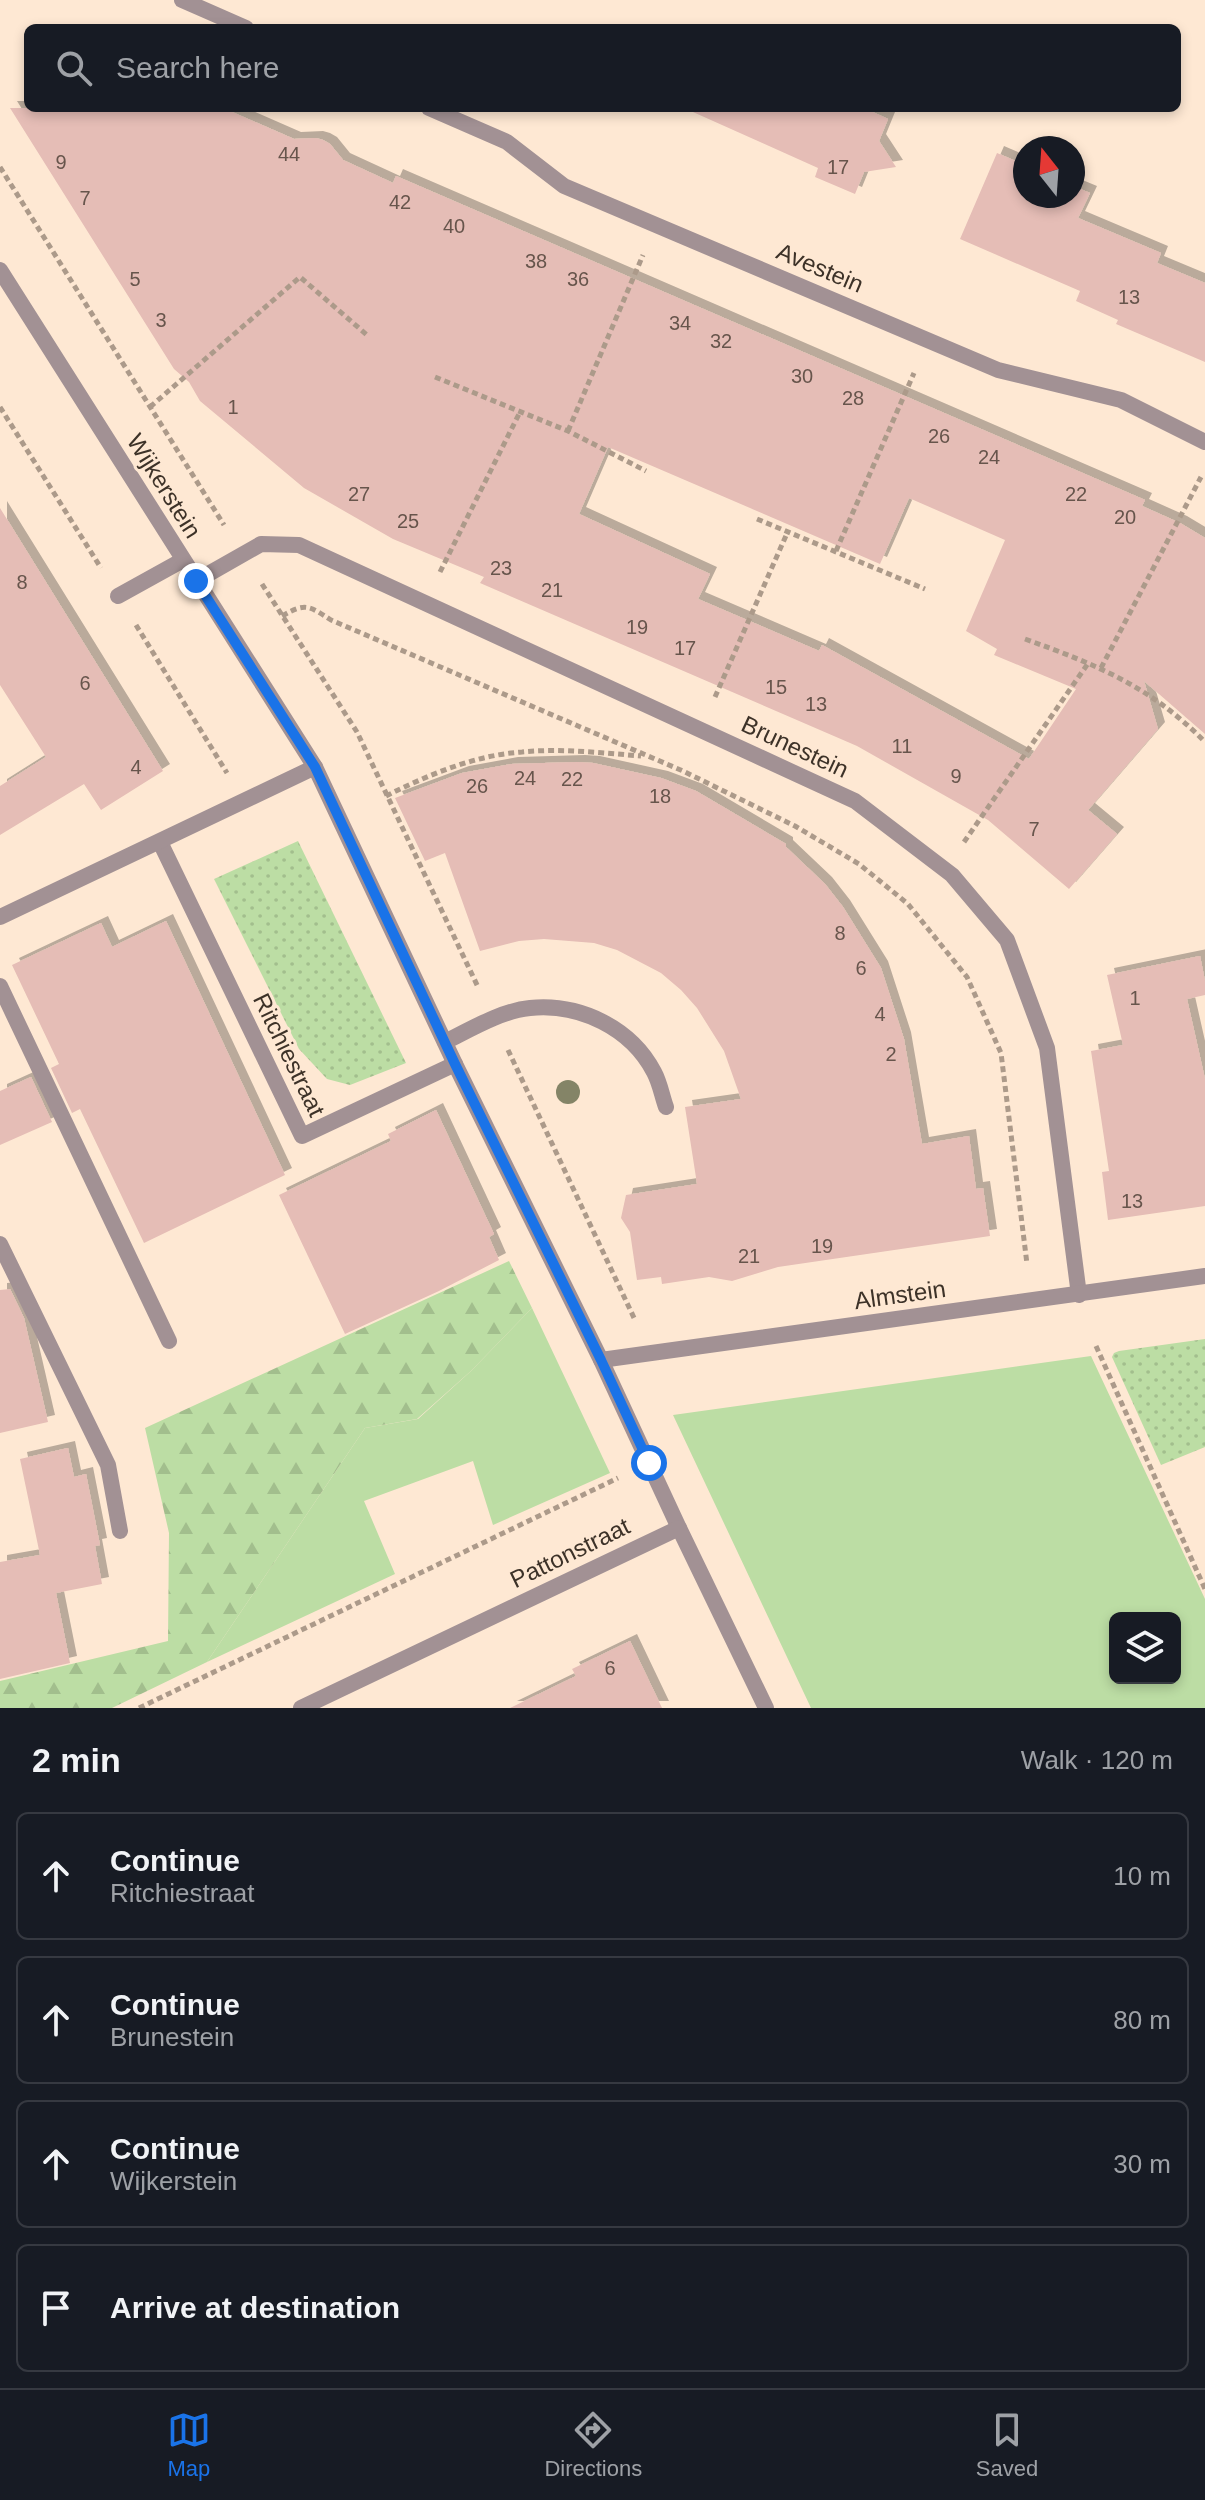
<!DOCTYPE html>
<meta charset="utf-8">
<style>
body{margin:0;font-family:Arial,sans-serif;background:#242831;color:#f1f3f6}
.controls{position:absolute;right:24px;bottom:24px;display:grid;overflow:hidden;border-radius:12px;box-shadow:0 4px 12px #0003}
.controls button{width:72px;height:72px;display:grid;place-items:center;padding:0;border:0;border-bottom:2px solid #363941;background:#171b24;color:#f1f3f6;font:40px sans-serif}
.compass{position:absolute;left:1013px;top:136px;width:72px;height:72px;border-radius:50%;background:#171b24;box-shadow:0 4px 12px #0003;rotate:343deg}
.stop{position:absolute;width:24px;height:24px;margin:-18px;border:6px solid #1a73e8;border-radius:50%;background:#fff}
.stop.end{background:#1a73e8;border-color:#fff;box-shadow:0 2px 8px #0008}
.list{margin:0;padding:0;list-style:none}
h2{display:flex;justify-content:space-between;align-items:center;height:104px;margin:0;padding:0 32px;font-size:34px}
h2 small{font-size:26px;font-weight:400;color:#9ea1a6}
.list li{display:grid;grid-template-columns:52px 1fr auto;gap:24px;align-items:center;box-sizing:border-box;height:128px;margin:0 16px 16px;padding:0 16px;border:2px solid #363941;border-radius:12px}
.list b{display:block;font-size:30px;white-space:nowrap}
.list p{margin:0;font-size:26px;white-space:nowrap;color:#9ea1a6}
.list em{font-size:26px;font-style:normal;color:#9ea1a6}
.icon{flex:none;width:44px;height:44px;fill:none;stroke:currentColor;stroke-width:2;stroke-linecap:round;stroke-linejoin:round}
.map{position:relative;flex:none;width:1205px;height:1708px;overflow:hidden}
.search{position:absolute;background:#171b24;box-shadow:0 4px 12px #0003;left:24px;right:24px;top:24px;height:88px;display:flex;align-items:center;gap:20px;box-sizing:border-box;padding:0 28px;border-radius:12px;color:#9ea1a6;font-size:30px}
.sheet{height:680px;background:#171b24}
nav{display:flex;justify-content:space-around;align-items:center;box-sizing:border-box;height:112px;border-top:2px solid #363941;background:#171b24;font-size:22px;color:#9ea1a6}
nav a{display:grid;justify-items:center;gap:4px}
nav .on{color:#1a73e8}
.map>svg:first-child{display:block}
</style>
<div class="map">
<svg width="1205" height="1708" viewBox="0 0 1205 1708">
<defs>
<pattern id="forest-firs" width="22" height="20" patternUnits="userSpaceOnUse" patternTransform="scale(2)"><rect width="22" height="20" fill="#bcdda4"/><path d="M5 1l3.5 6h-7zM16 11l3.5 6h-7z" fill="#a2be8d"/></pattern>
<pattern id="park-dots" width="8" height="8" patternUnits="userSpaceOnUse" patternTransform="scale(2)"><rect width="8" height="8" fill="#bcdda4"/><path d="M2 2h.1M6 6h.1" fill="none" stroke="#a2be8d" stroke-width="1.8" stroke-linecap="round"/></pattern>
<filter id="shadow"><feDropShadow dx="7" dy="-7" stdDeviation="0" flood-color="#0004"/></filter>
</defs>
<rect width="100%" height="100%" fill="#fee8d3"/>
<!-- grass -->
<g fill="#bcdda4" fill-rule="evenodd">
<path d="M532,1308L610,1473L493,1525L473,1461L364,1501L395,1574L207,1662L365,1428L418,1419L471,1371Z"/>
<path d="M1091,1356L1205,1599V1708H811L673,1415ZM1175,1618V1678H1115V1618Z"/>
</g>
<!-- forest -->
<path fill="url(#forest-firs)" d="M509,1261L532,1308L471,1371L417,1419L365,1428L207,1662L112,1708H0V1681L168,1641L169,1533L145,1428Z"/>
<!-- park -->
<g fill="url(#park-dots)">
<path d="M298,841L406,1063L350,1085L327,1079L299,1049L214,879Z"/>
<path d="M1205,1339V1447L1161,1465L1112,1357L1114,1353L1119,1351Z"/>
</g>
<!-- building -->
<g fill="#e5bdb6" fill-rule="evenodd" filter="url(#shadow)">
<path d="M10,108H223L294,139L316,138L323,140L330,144L343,160L393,183L396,176L1145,500L1142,506L1180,523L1205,538V734L1144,681L1158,729L1088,810L1117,834L1069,889L988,820L857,746L480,583L484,577L393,539L304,488L200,401L189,382L174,369ZM608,447L880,564L909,498L1005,540L966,631L997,649L994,655L1076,689L1029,759L822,645L819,651L698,599L710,574L579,514Z"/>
<path d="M684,108H864L888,119L879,141L896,167L864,172L855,194L815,177L818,168Z"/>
<path d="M997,153L1025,165V196H1073V186L1090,193L1078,218L1161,253L1157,263L1205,283V362L1116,324L1118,320L1076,301L1080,291L960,239Z"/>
<path d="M0,508L163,771L101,810L84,784L0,835V786L46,757L0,685Z"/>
<path d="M578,762L593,763L661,778L696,791L786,844V847L825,884L843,907L881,968L904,1039L922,1144L969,1136L976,1189L983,1188L990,1236L778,1267L732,1281L709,1277L662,1284L661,1277L637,1280L630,1232L621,1218L626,1195L697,1184L685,1107L741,1099L724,1051L697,1008L681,990L661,973L617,950L594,943L544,939L519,941L480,951L445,853L425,861L395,798L462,773L511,764Z"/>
<path d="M166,921L285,1175L144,1243L80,1109L72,1113L51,1068L59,1064L12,965L101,923L112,947Z"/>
<path d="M1200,956L1205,981V995L1187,999L1205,1079V1206L1108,1220L1102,1172L1109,1171L1091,1051L1123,1045L1107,975Z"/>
<path d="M31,1077L52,1122L0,1145V1091Z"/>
<path d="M436,1110L494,1234L489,1237L499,1260L439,1291L345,1334L279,1195L391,1141L388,1134Z"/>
<path d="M10,1289L24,1318L48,1422L0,1433V1290Z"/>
<path d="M68,1448L74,1477L86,1474L100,1545L95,1546L102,1584L56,1593L70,1663L0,1679V1562L40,1555L20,1459Z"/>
<path d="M630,1641L662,1708H510L576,1676L572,1669Z"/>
</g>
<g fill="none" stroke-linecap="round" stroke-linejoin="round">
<!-- path -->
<g stroke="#ac9a8a" stroke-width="5" stroke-dasharray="6 4" stroke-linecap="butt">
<path d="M0,167L224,525"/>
<path d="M435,377L568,431L646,471"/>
<path d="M0,407L101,568"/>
<path d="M150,407L300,277L367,335"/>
<path d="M568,431L643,255"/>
<path d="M757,519L925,589"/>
<path d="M836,551L914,373"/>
<path d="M440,572L520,412"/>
<path d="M262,584L357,732L478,987"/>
<path d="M282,616C306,602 309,606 331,620L683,771L795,826L859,864L908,904L967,977L1001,1053L1027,1264"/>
<path d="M136,625L227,773"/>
<path d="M1025,639C1097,665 1150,686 1205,742"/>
<path d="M1101,668L1201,477"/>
<path d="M715,697L788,531"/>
<path d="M386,796C428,775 475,755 522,752C562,748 602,753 641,756"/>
<path d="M964,842L1089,662"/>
<path d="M508,1050L635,1320"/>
<path d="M1096,1346L1205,1589"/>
<path d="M139,1708L618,1478"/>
</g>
<!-- lane -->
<g stroke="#a29194" stroke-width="16">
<path d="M118,596L183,560"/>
<path d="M0,986L169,1341"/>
<path d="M445,1042C471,1029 501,1011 530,1008C580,1003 631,1028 654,1072C660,1083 662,1096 666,1107"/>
<path d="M0,1244L108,1465L120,1531"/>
</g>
<!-- street -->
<g stroke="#a29194" stroke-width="16">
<path d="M182,0L246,28"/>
<path d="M429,108L507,142L564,186L998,370L1121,400L1205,442"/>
<path d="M0,270L315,767L455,1064L601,1360L679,1528"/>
<path d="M196,581L261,544L299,545L855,801L952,875L1007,940L1047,1048L1079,1295"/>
<path d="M160,842L302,1136L455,1064"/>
<path d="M0,917L315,767"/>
<path d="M601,1360L1205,1276"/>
<path d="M301,1708L679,1528L766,1708"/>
</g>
</g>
<!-- trees -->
<circle fill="#848467" cx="568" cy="1092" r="12"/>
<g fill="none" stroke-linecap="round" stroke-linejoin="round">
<!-- route -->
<path stroke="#1a73e8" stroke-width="10" d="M196,581L315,767L455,1064L601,1360L649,1463"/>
</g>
<g text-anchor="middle" stroke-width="6" stroke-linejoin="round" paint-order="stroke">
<!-- number labels -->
<g font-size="20" fill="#67554c">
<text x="289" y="161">44</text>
<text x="61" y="169">9</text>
<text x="838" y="174">17</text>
<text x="85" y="205">7</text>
<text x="400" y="209">42</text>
<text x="454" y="233">40</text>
<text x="536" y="268">38</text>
<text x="135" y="286">5</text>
<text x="578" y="286">36</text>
<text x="1129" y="304">13</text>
<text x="161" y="327">3</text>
<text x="680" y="330">34</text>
<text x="721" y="348">32</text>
<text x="802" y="383">30</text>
<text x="853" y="405">28</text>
<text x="233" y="414">1</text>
<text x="939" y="443">26</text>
<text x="989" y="464">24</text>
<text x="359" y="501">27</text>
<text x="1076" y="501">22</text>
<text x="1125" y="524">20</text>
<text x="408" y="528">25</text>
<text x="501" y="575">23</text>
<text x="22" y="589">8</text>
<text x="552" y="597">21</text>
<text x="637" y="634">19</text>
<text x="685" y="655">17</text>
<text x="85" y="690">6</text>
<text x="776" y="694">15</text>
<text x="816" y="711">13</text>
<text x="902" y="753">11</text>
<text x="136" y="774">4</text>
<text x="956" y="783">9</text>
<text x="525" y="785">24</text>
<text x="572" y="786">22</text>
<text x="477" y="793">26</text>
<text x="660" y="803">18</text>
<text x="1034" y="836">7</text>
<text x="840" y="940">8</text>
<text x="861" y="975">6</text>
<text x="1135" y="1005">1</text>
<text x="880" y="1021">4</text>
<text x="891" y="1061">2</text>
<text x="1132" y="1208">13</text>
<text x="822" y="1253">19</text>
<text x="749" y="1263">21</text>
<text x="610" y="1675">6</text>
</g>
<!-- street labels -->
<g font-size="24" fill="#3d3228" stroke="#fee8d3">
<text transform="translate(820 268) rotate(23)" y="8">Avestein</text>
<text transform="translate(164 486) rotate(58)" y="8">Wijkerstein</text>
<text transform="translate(795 747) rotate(25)" y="8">Brunestein</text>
<text transform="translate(289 1055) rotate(64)" y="8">Ritchiestraat</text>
<text transform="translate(900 1295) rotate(-8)" y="8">Almstein</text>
<text transform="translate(570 1553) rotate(-26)" y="8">Pattonstraat</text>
</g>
</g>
</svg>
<div class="controls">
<button><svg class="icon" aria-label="layers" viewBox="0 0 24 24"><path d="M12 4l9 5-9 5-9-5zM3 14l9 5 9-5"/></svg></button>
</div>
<svg class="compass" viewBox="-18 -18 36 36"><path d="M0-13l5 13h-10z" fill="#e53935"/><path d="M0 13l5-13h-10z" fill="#9ea1a6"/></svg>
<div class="stop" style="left:649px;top:1463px"></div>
<div class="stop end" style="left:196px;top:581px"></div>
<div class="search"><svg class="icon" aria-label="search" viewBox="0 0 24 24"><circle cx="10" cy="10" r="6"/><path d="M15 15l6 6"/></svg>Search here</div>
</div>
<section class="sheet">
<h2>2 min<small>Walk · 120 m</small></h2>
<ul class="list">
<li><svg class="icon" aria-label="ahead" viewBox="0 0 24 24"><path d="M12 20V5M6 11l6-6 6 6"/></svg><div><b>Continue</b><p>Ritchiestraat</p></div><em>10 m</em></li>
<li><svg class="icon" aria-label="ahead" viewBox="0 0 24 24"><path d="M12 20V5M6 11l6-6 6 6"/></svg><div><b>Continue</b><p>Brunestein</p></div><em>80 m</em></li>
<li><svg class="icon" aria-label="ahead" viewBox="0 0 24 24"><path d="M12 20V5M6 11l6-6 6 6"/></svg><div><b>Continue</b><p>Wijkerstein</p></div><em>30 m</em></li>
<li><svg class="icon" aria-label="arrive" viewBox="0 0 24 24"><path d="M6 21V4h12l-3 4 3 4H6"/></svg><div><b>Arrive at destination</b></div></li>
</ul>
</section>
<nav>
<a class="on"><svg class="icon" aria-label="map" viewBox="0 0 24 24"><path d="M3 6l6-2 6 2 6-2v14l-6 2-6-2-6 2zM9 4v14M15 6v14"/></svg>Map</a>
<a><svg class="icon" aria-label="directions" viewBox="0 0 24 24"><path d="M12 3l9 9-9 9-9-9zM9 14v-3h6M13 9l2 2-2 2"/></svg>Directions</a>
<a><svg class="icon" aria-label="saved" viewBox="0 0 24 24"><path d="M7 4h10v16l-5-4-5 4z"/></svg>Saved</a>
</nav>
